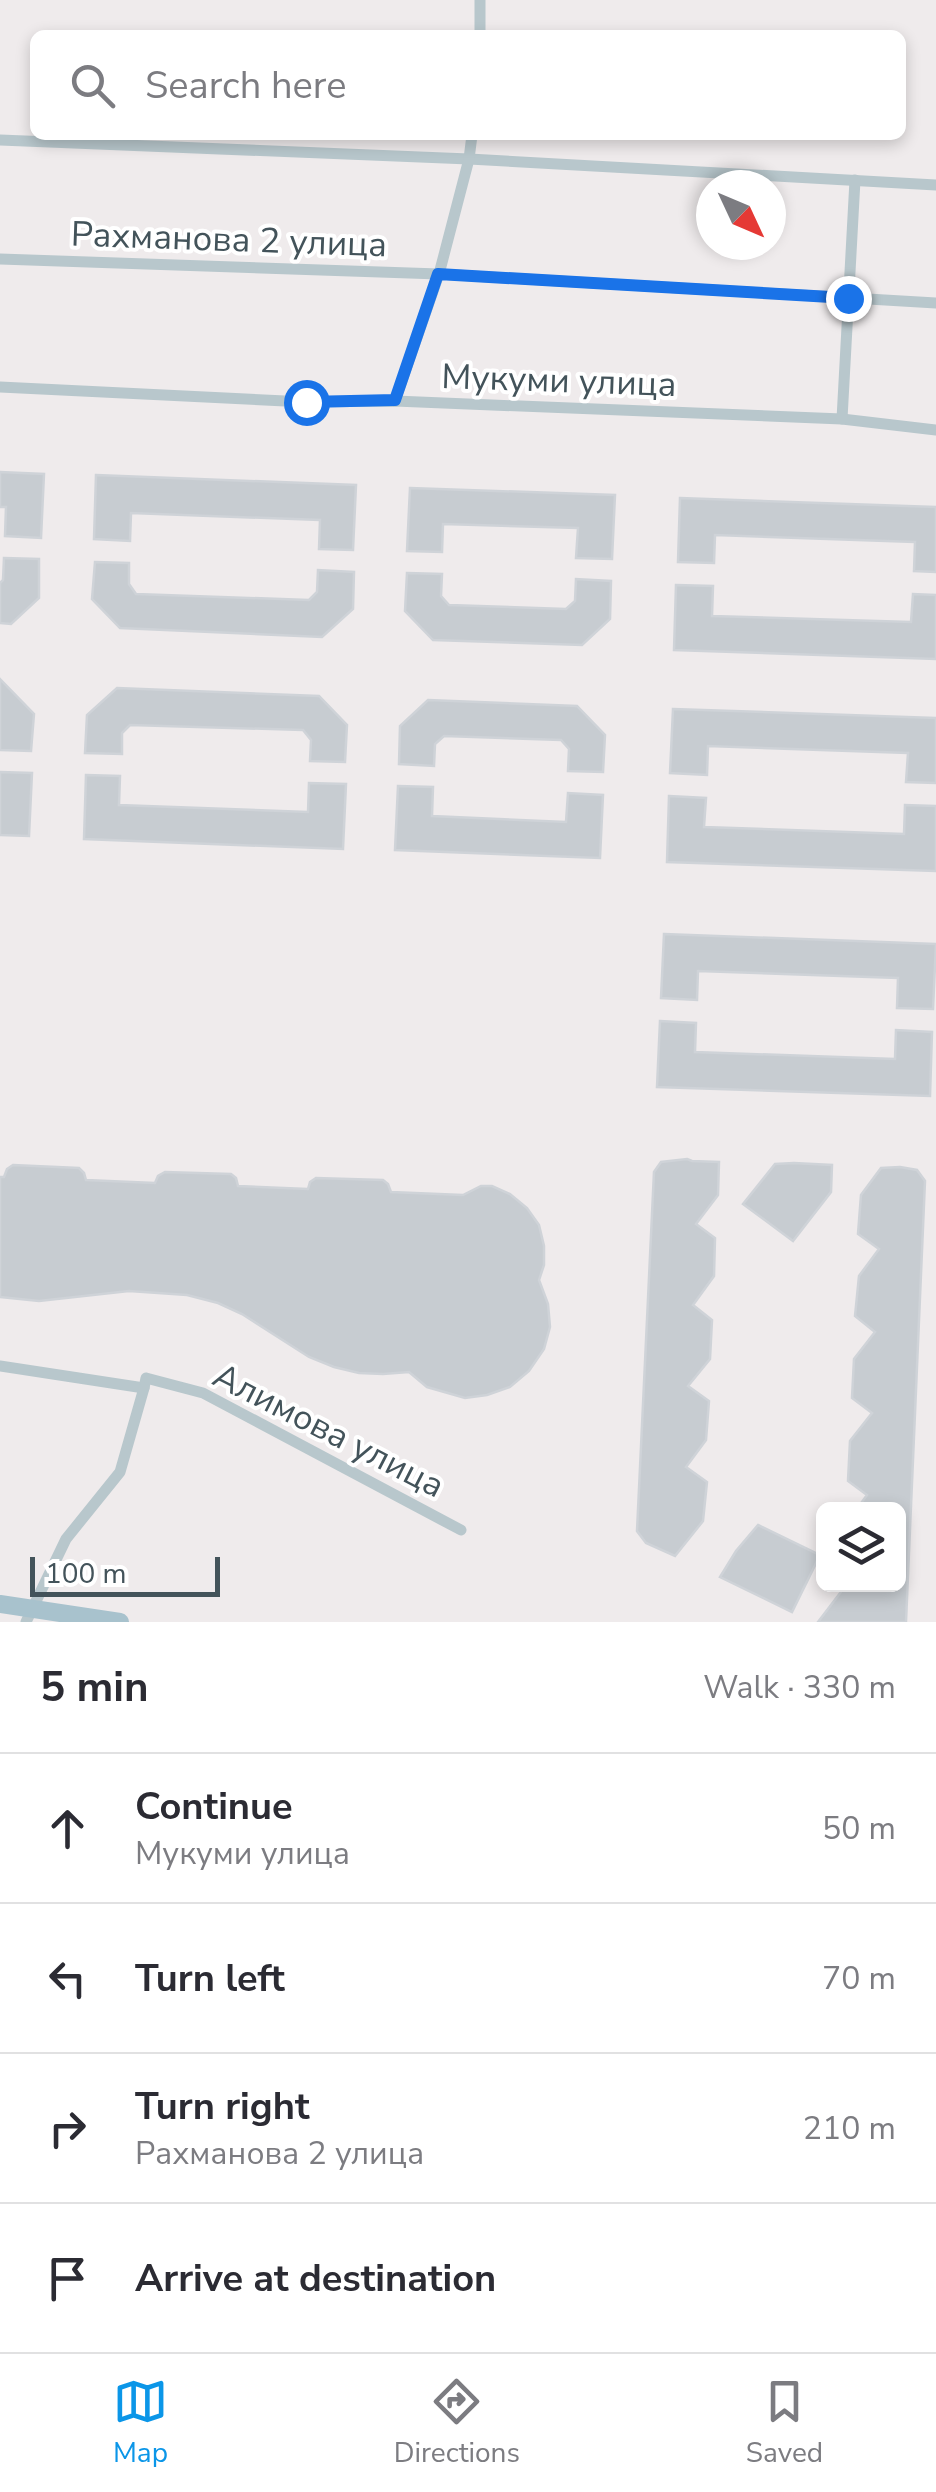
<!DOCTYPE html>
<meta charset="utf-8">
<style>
body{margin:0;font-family:"Nunito Sans",sans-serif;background:#f7f7f7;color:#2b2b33}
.controls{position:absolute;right:30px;bottom:30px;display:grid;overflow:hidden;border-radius:15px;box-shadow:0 5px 15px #0003}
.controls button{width:90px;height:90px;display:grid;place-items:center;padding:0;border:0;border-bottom:2px solid #e1e1e2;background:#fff;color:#2b2b33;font:50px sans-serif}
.compass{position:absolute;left:696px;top:170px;width:90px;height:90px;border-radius:50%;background:#fff;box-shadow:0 5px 15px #0003;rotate:134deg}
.scale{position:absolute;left:30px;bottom:25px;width:190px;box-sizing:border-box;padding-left:10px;border:5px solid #43535a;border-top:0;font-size:28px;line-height:35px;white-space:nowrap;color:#43535a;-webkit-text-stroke:8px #fff;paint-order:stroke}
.stop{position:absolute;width:30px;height:30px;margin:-22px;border:8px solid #1a73e8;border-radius:50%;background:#fff}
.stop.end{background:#1a73e8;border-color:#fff;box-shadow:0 2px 10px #0008}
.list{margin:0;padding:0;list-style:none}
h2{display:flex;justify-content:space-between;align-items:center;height:130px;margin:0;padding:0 40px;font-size:42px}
h2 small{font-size:32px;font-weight:400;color:#7c7c81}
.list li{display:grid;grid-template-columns:65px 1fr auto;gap:30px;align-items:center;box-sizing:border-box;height:150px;padding:0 40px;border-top:2px solid #e1e1e2}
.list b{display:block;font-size:38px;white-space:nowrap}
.list p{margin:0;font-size:32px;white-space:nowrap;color:#7c7c81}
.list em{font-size:32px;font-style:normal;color:#7c7c81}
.icon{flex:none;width:55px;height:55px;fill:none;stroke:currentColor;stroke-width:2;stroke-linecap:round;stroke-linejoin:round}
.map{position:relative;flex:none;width:936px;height:1622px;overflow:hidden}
.search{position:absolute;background:#fff;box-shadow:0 5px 15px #0003;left:30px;right:30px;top:30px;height:110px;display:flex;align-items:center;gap:25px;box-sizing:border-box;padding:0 35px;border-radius:15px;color:#7c7c81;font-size:38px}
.sheet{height:730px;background:#fff}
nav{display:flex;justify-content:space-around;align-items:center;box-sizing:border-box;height:140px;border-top:2px solid #e1e1e2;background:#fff;font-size:28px;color:#7c7c81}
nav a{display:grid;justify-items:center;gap:5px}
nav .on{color:#0b96e8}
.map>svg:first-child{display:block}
</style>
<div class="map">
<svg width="936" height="1622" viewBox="0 0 936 1622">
<rect width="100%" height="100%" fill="#efebec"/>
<!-- building -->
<g fill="#c7ccd1" stroke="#cfd3d8" stroke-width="2.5">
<path d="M0,472L44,474L41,538L5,536L6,507H0Z"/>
<path d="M96,475L356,485L353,550L319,549L320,520L131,513L130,541L94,539Z"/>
<path d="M410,488L615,495L612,559L576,558L578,528L443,524L442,552L407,551Z"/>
<path d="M680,498L936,507V572L914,571L915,542L715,535L714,563L678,562Z"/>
<path d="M4,558L39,559V598L11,624L0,623V583L3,580Z"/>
<path d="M95,562L129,563V584L136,594L309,600L317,592L318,570L354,572L353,609L322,637L120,628L92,599Z"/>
<path d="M407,573L442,574L441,596L449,605L566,609L575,601L576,579L611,581L610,619L582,645L433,640L405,611Z"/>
<path d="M676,585L713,586L712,616L911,622L913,594L936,595V659L674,650Z"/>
<path d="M0,679L34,714L31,751L0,750Z"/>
<path d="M117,688L319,696L347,725L345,762L310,761L311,740L303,730L130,725L122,733V754L85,753L87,715Z"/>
<path d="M428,700L577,706L605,735L603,772L568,771L569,749L561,740L444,736L435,744L434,766L399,764L400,726Z"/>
<path d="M673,709L936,718V783L906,782L908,753L708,746L707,775L670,773Z"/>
<path d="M0,772L32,773L29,836L0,835Z"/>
<path d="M86,775L120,776L119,805L308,812L309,783L346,784L343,849L84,839Z"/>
<path d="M398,786L433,787L432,816L566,822L568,793L603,795L600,858L395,850Z"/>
<path d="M669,796L706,798L704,827L904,834L905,805L936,806V871L667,862Z"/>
<path d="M664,934L936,944L933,1009L897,1008L898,978L698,971L697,1000L661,998Z"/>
<path d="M660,1021L696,1023L695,1052L895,1059L896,1030L932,1032L930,1096L657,1087Z"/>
<path d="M687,1159L692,1161L719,1162L718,1195L696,1224L715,1238L714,1276L693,1305L712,1320L710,1359L688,1386L709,1401L706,1440L686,1467L707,1482L703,1521L675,1556L646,1543L637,1531L654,1172L661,1162Z"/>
<path d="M794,1163L832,1165L831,1192L793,1241L743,1204L775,1164Z"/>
<path d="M13,1165L79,1168L84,1173L86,1180L155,1183L158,1176L165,1172L231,1174L236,1178L238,1186L308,1189L310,1182L316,1178L383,1180L388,1184L391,1192L463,1195L481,1186H492L510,1194L527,1208L539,1225L544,1246V1265L539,1280L548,1304L550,1327L544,1349L529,1371L510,1387L487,1395L465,1398L427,1387L409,1372L383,1374L359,1373L334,1367L309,1357L242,1314L218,1303L187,1295L129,1291L39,1301L0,1297V1177H4L7,1169Z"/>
<path d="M900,1167L917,1170L925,1181L906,1622H818L847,1584H898V1510H856L867,1495L848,1481L850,1441L872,1413L852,1398L854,1359L875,1332L855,1316L859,1276L879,1249L858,1234L861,1195L881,1168Z"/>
<path d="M758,1525L820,1555L792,1612L720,1577L736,1551Z"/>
</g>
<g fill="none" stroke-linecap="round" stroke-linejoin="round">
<!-- minor -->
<g stroke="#b8c7cc" stroke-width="11">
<path d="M480,0V35"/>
<path d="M0,140L469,159L936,185"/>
<path d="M0,259L439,274L936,303"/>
<path d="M0,387L306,402L395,401L842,419L936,430"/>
<path d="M395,401L439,274L469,159L472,135"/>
<path d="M842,419L855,180"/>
<path d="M0,1366L144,1388L146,1378L203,1393L461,1530"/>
<path d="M26,1622L66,1539L120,1472L144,1388"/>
</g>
<!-- primary -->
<path stroke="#a8c2cd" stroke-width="18" d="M0,1604L120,1622"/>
</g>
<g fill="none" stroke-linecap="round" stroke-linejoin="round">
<!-- route -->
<path stroke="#1a73e8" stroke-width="12" d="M306,402L395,400L438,274L848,298"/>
</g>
<g text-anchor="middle" stroke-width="8" stroke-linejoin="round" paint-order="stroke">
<!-- street labels -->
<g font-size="35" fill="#43535a" stroke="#fff">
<text transform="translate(229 239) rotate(2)" y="12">Рахманова 2 улица</text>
<text transform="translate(559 380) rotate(2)" y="12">Мукуми улица</text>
<text transform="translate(329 1430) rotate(27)" y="12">Алимова улица</text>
</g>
</g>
</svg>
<div class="controls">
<button><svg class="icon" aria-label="layers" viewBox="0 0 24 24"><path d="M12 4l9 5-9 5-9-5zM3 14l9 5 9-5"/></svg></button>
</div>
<svg class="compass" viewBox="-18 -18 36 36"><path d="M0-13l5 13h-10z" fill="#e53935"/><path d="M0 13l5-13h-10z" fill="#7c7c81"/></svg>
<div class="scale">100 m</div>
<div class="stop" style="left:306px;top:402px"></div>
<div class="stop end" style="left:848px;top:298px"></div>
<div class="search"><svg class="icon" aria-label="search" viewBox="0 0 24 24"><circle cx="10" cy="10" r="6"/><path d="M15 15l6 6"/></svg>Search here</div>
</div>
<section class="sheet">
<h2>5 min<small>Walk · 330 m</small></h2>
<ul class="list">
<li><svg class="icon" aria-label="ahead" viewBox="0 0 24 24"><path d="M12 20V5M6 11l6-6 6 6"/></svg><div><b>Continue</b><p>Мукуми улица</p></div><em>50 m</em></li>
<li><svg class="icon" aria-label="left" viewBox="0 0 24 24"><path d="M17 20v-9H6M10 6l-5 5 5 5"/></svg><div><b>Turn left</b></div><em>70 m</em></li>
<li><svg class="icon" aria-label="right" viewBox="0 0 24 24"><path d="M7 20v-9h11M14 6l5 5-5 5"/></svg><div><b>Turn right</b><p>Рахманова 2 улица</p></div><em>210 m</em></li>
<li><svg class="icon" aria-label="arrive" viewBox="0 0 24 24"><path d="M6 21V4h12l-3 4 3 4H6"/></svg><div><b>Arrive at destination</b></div></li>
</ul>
</section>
<nav>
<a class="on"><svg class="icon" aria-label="map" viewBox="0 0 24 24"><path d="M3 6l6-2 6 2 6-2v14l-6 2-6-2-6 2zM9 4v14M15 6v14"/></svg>Map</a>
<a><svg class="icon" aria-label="directions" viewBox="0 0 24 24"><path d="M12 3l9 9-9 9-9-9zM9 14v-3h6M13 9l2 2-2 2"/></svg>Directions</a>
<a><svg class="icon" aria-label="saved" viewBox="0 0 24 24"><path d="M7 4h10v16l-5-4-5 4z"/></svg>Saved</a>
</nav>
